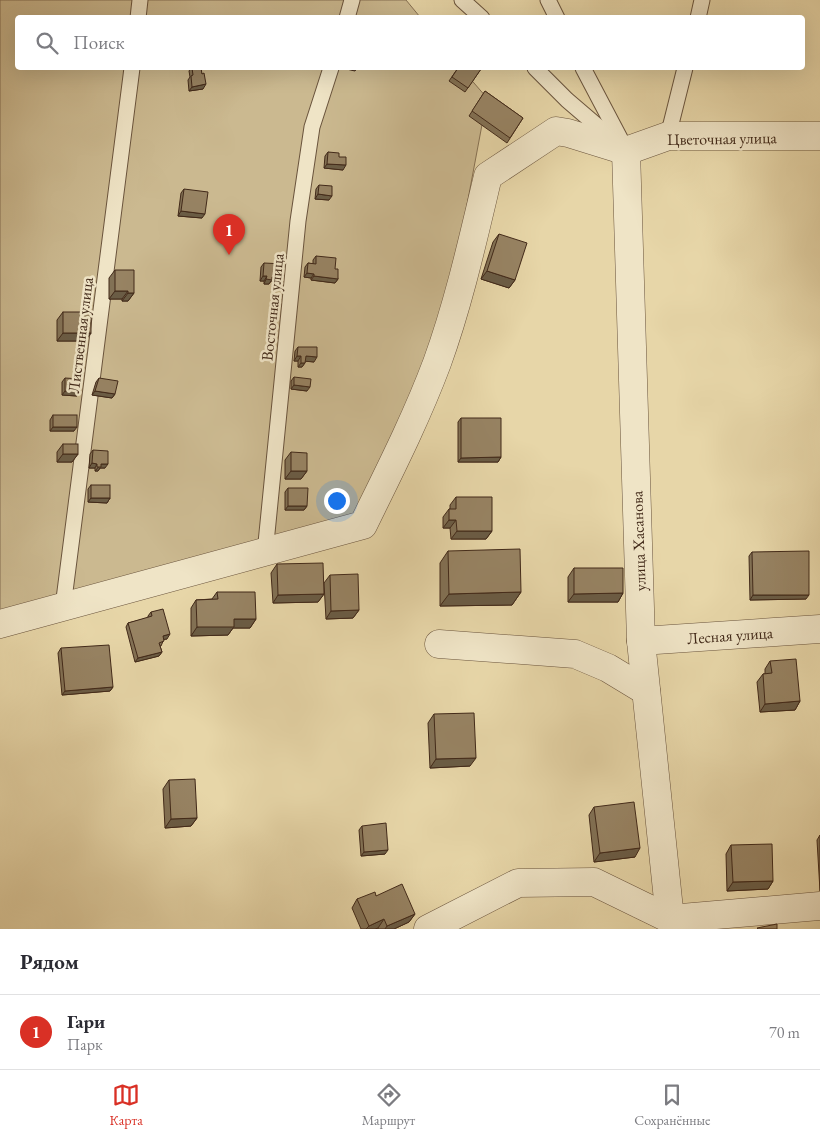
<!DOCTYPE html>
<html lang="ru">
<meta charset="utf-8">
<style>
body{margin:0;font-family:"EB Garamond",serif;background:#f2f2f3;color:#2b2b33}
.you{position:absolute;left:336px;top:500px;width:18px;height:18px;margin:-12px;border:4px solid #fff;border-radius:50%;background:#1a73e8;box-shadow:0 0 0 8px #1a73e833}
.badge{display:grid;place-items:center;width:32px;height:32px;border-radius:50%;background:#d93025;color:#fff;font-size:16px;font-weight:700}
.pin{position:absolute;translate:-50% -41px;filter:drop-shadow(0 1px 2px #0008)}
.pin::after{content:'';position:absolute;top:26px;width:18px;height:15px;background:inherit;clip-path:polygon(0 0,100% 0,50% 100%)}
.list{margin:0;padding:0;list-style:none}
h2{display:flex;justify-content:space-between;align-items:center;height:65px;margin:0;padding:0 20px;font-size:21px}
h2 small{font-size:16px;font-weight:400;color:#7c7c81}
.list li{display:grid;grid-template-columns:32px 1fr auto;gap:15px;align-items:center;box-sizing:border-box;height:75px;padding:0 20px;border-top:1px solid #e1e1e2}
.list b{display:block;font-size:19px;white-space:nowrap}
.list p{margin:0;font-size:16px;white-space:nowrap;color:#7c7c81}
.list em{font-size:16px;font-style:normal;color:#7c7c81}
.icon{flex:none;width:28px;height:28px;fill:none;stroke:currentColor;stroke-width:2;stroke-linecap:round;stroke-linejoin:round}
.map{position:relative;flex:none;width:820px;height:929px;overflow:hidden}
.search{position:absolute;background:#fff;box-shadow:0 5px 20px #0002;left:15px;right:15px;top:15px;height:55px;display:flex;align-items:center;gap:12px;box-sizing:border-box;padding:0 18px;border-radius:5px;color:#7c7c81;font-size:19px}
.sheet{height:140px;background:#fff}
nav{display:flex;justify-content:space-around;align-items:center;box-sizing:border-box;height:70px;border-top:1px solid #e1e1e2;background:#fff;font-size:14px;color:#7c7c81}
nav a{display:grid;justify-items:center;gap:2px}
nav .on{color:#d93025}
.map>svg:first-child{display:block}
</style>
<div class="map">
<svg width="820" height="929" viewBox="0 0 820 929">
<rect width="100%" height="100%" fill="#e7d6a8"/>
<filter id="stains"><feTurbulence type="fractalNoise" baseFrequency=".004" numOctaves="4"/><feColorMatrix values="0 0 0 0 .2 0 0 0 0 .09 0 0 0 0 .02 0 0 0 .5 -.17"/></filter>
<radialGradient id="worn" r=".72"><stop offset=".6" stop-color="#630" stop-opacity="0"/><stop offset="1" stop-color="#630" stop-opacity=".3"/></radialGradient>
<!-- green -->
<path fill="#cbb990" stroke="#867154" d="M0,0H406L420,17L18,18V68H461L487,98L443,333L352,517L0,611Z"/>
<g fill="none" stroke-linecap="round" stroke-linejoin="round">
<defs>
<g id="service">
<path d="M462,0L482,18"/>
<path d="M548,0L557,18"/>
<path d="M138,18L140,0"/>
<path d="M347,18L352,0"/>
<path d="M698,18L702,0"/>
<path d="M535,68L567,100L616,142"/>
<path d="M583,68L623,144"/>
<path d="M668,136L685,68"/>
<path d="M265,553L298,221L312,127L331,68"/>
<path d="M63,607L132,68"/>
</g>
<g id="minor">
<path d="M626,151L641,641L670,919L674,929"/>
<path d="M626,151L668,136H820"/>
<path d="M0,624L363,525C389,472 416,419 437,363C459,302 473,239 488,176L556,131L568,133L626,151"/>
<path d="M641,641L820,629"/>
<path d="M439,644L575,654L608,668L646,691"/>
<path d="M428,929L518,883L594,882L670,919L820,906"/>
</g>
</defs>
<!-- service casing -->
<use href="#service" stroke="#6a543d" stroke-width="17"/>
<!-- minor casing -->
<use href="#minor" stroke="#6a543d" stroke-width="29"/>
<!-- service -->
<use href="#service" stroke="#efe4c6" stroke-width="15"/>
<!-- minor -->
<use href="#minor" stroke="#efe4c6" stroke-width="28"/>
</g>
<!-- wall -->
<g fill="#827155" stroke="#412919">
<path d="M191,68H201L203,89L189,91L188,80L190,77L189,71Z"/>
<path d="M458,68L481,69L465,92L449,81Z"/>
<path d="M485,91L523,118L507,143L469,116Z"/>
<path d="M328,152L339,157L343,170L324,168L325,156Z"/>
<path d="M319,185L329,200L315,199L316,189Z"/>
<path d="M184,189L202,218L178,216L181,193Z"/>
<path d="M499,234L515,280L509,288L481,279L493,242Z"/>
<path d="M316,256L335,269L338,279L335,283L311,280V278L304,277L305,267L308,263L313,264V260Z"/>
<path d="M264,263L283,278L280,282L271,281L269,284H264V281H260L261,267Z"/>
<path d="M115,270L134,293L128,301H122V299H109V278Z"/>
<path d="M63,312L91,333L85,341H57V320Z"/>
<path d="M298,347L314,362L306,361L302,367H298V361H294L295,351Z"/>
<path d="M294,377L307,391L291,389V381Z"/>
<path d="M65,378L80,391L77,396L62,395V382Z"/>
<path d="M99,378L115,394L112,398L92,395L96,382Z"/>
<path d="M53,415L74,431H50V420Z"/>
<path d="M461,418L501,457L498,462H458V422Z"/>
<path d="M63,444L78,454L72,462H57V452Z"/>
<path d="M93,450L105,468H100L98,471H95V468H89L90,454Z"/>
<path d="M291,452L307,471L301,479H285V460Z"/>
<path d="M91,485L110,498L107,503L88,502V489Z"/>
<path d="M288,488L307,506L304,510H285V492Z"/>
<path d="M456,497L492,531L486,539H451L450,528H443V517L449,509H450V505Z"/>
<path d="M448,551L521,592L512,605L440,606V563Z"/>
<path d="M752,552L806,599L750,600L749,556Z"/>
<path d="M277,564L324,594L318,602L273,603L271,573Z"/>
<path d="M574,568L623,593L618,602H568V577Z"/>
<path d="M330,575L359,610L353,618L326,619L324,583Z"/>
<path d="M217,592L256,619L250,628H233L228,635L191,636V608L196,600L212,599Z"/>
<path d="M151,612L167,639H164L161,646H160L162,652L159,656L135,662L126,627L128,623L148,618V616Z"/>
<path d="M61,648L113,687L110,691L62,695L58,653Z"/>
<path d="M770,661L800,701L795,710L760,712L757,682L763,674H765V669Z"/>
<path d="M434,714L470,766L430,768L428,723Z"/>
<path d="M169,780L197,818L191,826L165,828L163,789Z"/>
<path d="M594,807L635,857L594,862L589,815Z"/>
<path d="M362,826L385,854L361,856L359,830Z"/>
<path d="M820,835V891L817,840Z"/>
<path d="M731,845L773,881L768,889L727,891L726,854Z"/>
<path d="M376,896L415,914L409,922L394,929H378V928L375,929H361L352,908L357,899Z"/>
</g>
<!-- shaded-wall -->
<g fill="#6a5c45" stroke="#412919">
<path d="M298,68H318L317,69Z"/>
<path d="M342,68H357L355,71Z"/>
<path d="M206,84L203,89L189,91L192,87Z"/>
<path d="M327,164L346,165L343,170L324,168Z"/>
<path d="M318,194L332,196L329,200L315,199Z"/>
<path d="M181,211L205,214L202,218L178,216Z"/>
<path d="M487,271L515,280L509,288L481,279Z"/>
<path d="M307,273L314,274L311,278L304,277Z"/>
<path d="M263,276H267L264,281H260Z"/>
<path d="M314,276L338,279L335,283L311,280Z"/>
<path d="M272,277L283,278L280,282L271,281L269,284H264L266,279Z"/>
<path d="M115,291H128L122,299H109Z"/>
<path d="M128,293H134L128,301H122Z"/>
<path d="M63,333H91L85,341H57Z"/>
<path d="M297,356H301L298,361H294Z"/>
<path d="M306,356L317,357L314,362L303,361Z"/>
<path d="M301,363H305L302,367H298Z"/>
<path d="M294,385L310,387L307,391L291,389Z"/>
<path d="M65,391H80L77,396L62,395Z"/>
<path d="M95,391L115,394L112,398L92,395Z"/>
<path d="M53,427H77L74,431H50Z"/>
<path d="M63,454H78L72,462H57Z"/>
<path d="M501,457L498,462H458L461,458Z"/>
<path d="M92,463L97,464L95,468H89Z"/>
<path d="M101,464H108L105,468H100L98,471H95Z"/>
<path d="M291,471H307L301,479H285Z"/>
<path d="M91,498H110L107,503L88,502Z"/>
<path d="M288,506H307L304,510H285Z"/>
<path d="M449,520H456L450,528H443Z"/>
<path d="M457,531H492L486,539H451Z"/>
<path d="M521,592L512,605L440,606L449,594Z"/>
<path d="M623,593L618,602H568L574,594Z"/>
<path d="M324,594L318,602L273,603L278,595Z"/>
<path d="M753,595H809L806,599L750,600Z"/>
<path d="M359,610L353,618L326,619L331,611Z"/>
<path d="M234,619H256L250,628H233L228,635L191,636L197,627Z"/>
<path d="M170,634L167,639L160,640L163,636Z"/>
<path d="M162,652L159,656L135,662L138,658Z"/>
<path d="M113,687L110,691L62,695L65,691Z"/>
<path d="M800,701L795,710L760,712L765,704Z"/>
<path d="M476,758L470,766L430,768L436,759Z"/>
<path d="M197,818L191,826L165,828L171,819Z"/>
<path d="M640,848L635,857L594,862L600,853Z"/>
<path d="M388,850L385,854L361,856L364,852Z"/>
<path d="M773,881L768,889L727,891L733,882Z"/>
<path d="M415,914L409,922L394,929H385L387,926Z"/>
<path d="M384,919L378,928L375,929H366L369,926Z"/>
</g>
<!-- building -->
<g fill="#978363" stroke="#412919">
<path d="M192,68H201L202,74L204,73L206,84L192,87L191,76L193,75Z"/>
<path d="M458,68H480L481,69L468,88L452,77Z"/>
<path d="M485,91L523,118L510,138L472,111Z"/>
<path d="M328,152L339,153V157H346V165L327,164Z"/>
<path d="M319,185L332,186V196L318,194Z"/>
<path d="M184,189L208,192L205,214L181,211Z"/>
<path d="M499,234L527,243L515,280L487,271Z"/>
<path d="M316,256L336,258L335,269H338V279L314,276V274L307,273L308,263L316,264Z"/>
<path d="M264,263L284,264L283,278L272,277V280L266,279L267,276H263Z"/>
<path d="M115,270H134V293H128V291H115Z"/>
<rect x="63" y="312" width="28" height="21"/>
<path d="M298,347H317V357L306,356L305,363H301V356H297Z"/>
<path d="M294,377L311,379L310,387L294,385Z"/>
<path d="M65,378L81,379L80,391H65Z"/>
<path d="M99,378L118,381L115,394L95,391Z"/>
<rect x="53" y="415" width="24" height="12"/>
<path d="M461,418H501V457L461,458Z"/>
<rect x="63" y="444" width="15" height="10"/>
<path d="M93,450L108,451V464H101V467H97V464L92,463Z"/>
<path d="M291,452L307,453V471H291Z"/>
<rect x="91" y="485" width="19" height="13"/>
<path d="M288,488H308L307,506H288Z"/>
<path d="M456,497H492V531H457L456,520H449V509H456Z"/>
<path d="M520,549L521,592L449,594L448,551Z"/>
<path d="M809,551V595H753L752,552Z"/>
<path d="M323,563L324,594L278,595L277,564Z"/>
<path d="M574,568H623V593L574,594Z"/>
<path d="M358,574L359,610L331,611L330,575Z"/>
<path d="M217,592H255L256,619H234V627H197L196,600L218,599Z"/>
<path d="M163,609L170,634L163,636L164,641L159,643L162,652L138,658L128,623L152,616L151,612Z"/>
<path d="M109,645L113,687L65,691L61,648Z"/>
<path d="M796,659L800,701L765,704L763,674L772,673L770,661Z"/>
<path d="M474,713L476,758L436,759L434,714Z"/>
<path d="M195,779L197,818L171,819L169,780Z"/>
<path d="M634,802L640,848L600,853L594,807Z"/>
<path d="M386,823L388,850L364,852L362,826Z"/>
<path d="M772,844L773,881L733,882L731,845Z"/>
<path d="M402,884L415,914L387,926L384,919L369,926L357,899L375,892L376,896Z"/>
<path d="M777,924V929H758L757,928Z"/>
</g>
<g text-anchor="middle" stroke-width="5" stroke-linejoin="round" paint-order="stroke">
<!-- street labels -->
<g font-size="16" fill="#412919" stroke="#efe4c6">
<text transform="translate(722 138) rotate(-1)" y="6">Цветочная улица</text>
<text transform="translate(272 307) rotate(-84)" y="6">Восточная улица</text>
<text transform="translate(80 335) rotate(-83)" y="6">Лиственная улица</text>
<text transform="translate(638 541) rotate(-92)" y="6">улица Хасанова</text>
<text transform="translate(730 635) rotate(-4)" y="6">Лесная улица</text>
</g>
</g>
<rect width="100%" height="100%" filter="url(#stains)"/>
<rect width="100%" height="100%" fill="url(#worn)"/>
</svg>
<div class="you"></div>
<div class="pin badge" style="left:229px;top:255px">1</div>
<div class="search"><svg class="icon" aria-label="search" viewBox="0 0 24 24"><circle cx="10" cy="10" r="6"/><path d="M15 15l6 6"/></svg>Поиск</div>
</div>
<section class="sheet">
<h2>Рядом<small></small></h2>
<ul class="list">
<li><span class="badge">1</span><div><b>Гари</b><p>Парк</p></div><em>70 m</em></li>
</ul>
</section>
<nav>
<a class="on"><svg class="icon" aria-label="map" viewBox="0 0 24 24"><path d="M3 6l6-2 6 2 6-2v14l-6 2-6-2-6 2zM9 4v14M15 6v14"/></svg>Карта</a>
<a><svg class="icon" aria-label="directions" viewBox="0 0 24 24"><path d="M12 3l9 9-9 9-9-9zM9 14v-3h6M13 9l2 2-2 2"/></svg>Маршрут</a>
<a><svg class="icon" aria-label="saved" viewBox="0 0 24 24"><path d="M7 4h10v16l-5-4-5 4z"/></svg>Сохранённые</a>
</nav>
